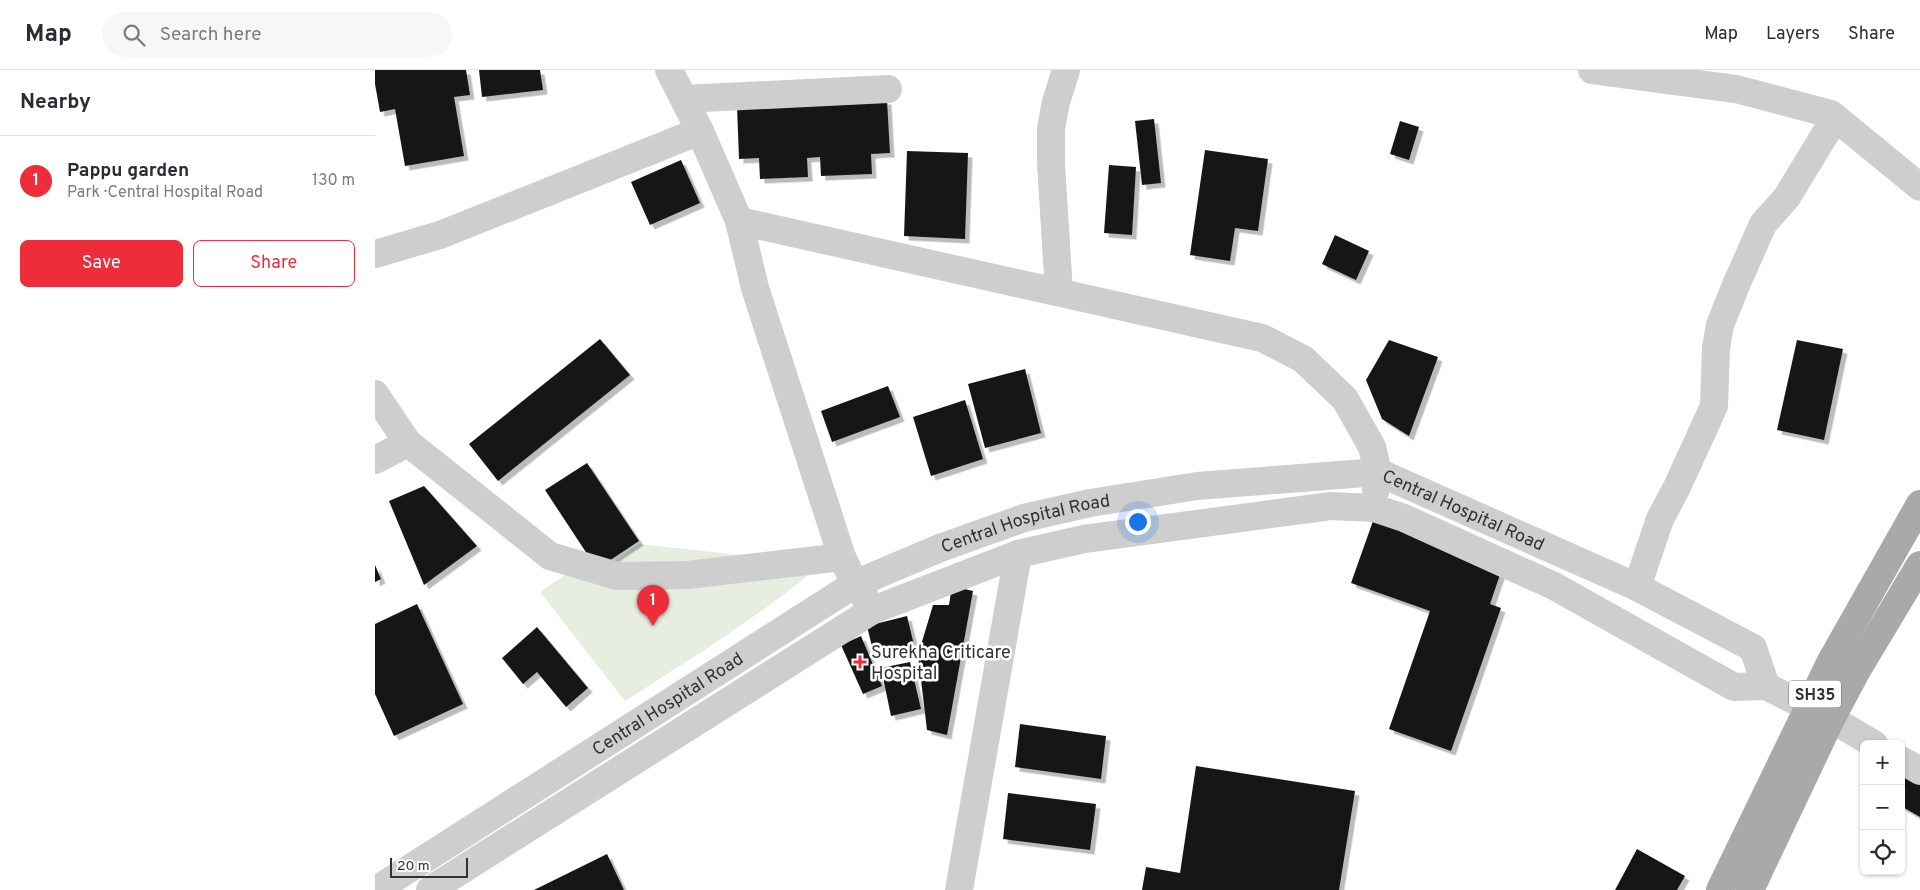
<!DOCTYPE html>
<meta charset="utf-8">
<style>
body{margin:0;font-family:Overpass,sans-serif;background:#f7f7f7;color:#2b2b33}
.controls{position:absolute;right:15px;bottom:15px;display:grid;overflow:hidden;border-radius:8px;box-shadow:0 1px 4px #0004}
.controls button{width:45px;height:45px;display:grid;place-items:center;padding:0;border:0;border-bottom:1px solid #e1e1e2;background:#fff;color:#2b2b33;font:25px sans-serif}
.scale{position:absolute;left:15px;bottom:12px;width:78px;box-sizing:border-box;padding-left:5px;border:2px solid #313131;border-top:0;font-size:14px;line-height:18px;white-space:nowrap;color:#313131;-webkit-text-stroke:4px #fff;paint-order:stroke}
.you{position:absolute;left:762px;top:451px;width:18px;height:18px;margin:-12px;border:4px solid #fff;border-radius:50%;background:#1a73e8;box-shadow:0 0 0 8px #1a73e833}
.badge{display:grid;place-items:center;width:32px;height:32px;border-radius:50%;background:#ee2d3a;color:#fff;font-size:16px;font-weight:700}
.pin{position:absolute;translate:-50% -41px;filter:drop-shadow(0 1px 2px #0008)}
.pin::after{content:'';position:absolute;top:26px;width:18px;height:15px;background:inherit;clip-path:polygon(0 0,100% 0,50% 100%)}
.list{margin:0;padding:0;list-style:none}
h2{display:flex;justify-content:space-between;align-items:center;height:65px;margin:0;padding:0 20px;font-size:21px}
h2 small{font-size:16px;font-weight:400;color:#7c7c81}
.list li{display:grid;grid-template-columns:32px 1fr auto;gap:15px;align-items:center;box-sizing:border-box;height:90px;padding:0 20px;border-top:1px solid #e1e1e2}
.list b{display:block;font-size:19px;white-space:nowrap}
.list p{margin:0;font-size:16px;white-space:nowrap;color:#7c7c81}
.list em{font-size:16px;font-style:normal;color:#7c7c81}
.actions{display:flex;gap:10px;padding:15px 20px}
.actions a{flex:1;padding:11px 0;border:1px solid #ee2d3a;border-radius:8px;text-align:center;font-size:18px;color:#ee2d3a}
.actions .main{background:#ee2d3a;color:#fff}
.icon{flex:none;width:28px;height:28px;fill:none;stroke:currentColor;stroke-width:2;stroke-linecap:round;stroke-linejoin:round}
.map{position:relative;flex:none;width:1545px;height:820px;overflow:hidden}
header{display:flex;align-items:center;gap:30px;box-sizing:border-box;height:70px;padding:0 25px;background:#fff;border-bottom:1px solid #e1e1e2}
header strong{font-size:24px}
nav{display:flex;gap:28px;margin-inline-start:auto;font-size:18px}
.search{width:350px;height:45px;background:#f7f7f7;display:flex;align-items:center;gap:12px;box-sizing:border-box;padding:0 18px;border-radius:28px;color:#7c7c81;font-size:19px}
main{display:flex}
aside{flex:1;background:#fff}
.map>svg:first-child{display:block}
</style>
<header>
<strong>Map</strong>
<div class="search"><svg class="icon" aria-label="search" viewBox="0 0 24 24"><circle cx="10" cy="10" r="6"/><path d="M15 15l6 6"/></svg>Search here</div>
<nav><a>Map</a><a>Layers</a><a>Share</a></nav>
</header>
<main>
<aside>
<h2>Nearby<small></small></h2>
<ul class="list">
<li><span class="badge">1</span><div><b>Pappu garden</b><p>Park · Central Hospital Road</p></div><em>130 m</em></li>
</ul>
<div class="actions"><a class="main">Save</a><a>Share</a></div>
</aside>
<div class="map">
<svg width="1545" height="820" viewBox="0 0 1545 820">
<defs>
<filter id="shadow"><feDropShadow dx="4.5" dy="4.5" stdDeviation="0" flood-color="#0004"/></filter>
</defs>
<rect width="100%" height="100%" fill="#fff"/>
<!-- green -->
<path fill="#e7eedf" d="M264,474L384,487L437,502C379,550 314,590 250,631L165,522L211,490L221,504Z"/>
<!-- building -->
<g fill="#181818" filter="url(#shadow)">
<path d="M0,0H91L95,25L79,27L89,86L30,96L20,39L5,42L0,14Z"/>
<path d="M104,0H165L168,20L107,27Z"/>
<path d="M512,30L515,83L496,84L497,104L446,106L445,87L432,88L433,107L385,109L384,88L364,89L362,37Z"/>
<path d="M779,49L786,113L767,115L760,51Z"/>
<path d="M1025,51L1044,57L1034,90L1015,84Z"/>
<path d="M830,80L893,89L883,161L860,158L855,191L815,185Z"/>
<path d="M532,81L593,83L590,169L529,166Z"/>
<path d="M306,90L325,133L275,155L256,112Z"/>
<path d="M734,95L761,97L757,165L729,163Z"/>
<path d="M960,165L994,181L981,210L947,194Z"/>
<path d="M225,269L255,305L123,411L94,374Z"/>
<path d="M1014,270L1063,287L1034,366L1007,349L991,310Z"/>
<path d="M1422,270L1468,279L1449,370L1402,360Z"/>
<path d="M650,299L666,363L610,378L593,314Z"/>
<path d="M513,316L525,347L457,372L446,341Z"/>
<path d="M590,330L608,389L556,406L538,347Z"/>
<path d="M212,393L264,471L222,499L170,420Z"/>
<path d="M49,416L102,476L49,515L14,431Z"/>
<path d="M998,451L1128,496L1115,534L1126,538L1076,681L1014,659L1055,541L976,513Z"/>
<path d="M0,495L6,509L0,512Z"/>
<path d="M577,516L598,521L572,665L552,660L543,585L558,535H574Z"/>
<path d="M42,534L88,634L19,666L0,624V554Z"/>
<path d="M532,546L539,575L499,585L492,556Z"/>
<path d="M162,557L213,618L191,637L162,602L148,614L127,588Z"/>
<path d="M486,566L507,616L488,624L466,575Z"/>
<path d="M535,592L546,639L516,646L506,598Z"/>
<path d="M645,654L731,666L726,709L640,697Z"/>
<path d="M821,696L980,721L964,820H767L771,797L805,803Z"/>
<path d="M1545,699V747L1526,736V704Z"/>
<path d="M633,723L721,734L715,780L628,769Z"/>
<path d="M1262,779L1310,806L1302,820H1240Z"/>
<path d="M232,784L249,820H159Z"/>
</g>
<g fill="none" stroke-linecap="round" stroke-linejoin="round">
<!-- minor -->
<g stroke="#cecece" stroke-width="28">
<path d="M294,0L325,61L364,151L380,218L467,487L480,514L491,529"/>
<path d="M1217,0L1361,19L1456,44L1545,117"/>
<path d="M309,29L513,19"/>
<path d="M364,151L887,268L928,289L970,329L997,377L1003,402L1001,419"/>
<path d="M0,184L65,165L325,61"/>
<path d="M684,222L676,94V58L681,32L691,0"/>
<path d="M0,324L33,373L175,486L242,506L312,505L467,487"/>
<path d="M0,390L33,373"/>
<path d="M1262,517L1285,449L1302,417L1339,336L1341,278L1345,255L1361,215L1388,154L1412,127L1460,48"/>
<path d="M1526,690L1545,701"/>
<path id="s1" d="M1,820L480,514L565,478L649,448L715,433L822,416L1003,402L1262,517L1378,578L1391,616"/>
<path d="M55,820L498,540L643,484L709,469L956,436L999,438L1029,448L1179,516L1359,617L1391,616L1456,649L1499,674"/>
<path d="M584,820L643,484"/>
</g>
<!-- major -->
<g stroke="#a9a9a9" stroke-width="28">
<path d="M1345,820L1455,593L1545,434"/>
<path d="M1375,820L1456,649L1482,600L1545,495"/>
</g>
</g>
<!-- markers -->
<path fill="#ee2d3a" stroke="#fff" stroke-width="2" d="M482.5 584.5h5v5h5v5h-5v5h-5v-5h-5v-5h5z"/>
<g text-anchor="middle" stroke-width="5" stroke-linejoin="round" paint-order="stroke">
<!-- shield labels -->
<rect fill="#fff" stroke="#6f6f6f" stroke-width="1" x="1414" y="610.5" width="52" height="27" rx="4"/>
<g font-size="16" font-weight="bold" fill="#313131">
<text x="1440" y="630">SH35</text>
</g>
<!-- street labels -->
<g font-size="18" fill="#313131" stroke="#fff">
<text dy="6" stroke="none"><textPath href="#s1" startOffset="1201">Central Hospital Road</textPath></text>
<text dy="6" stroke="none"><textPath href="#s1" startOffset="750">Central Hospital Road</textPath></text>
<text dy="6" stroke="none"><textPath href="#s1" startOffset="346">Central Hospital Road</textPath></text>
</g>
<!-- poi labels -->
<g font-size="18" fill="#313131" stroke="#fff" text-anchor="start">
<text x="496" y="588">Surekha Criticare<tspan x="496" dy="21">Hospital</tspan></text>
</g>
</g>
</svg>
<div class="controls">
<button>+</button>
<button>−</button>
<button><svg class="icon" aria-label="locate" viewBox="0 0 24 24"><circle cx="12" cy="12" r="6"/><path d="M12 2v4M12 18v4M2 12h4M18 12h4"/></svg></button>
</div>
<div class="scale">20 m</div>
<div class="you"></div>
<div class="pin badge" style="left:278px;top:556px">1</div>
</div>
</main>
